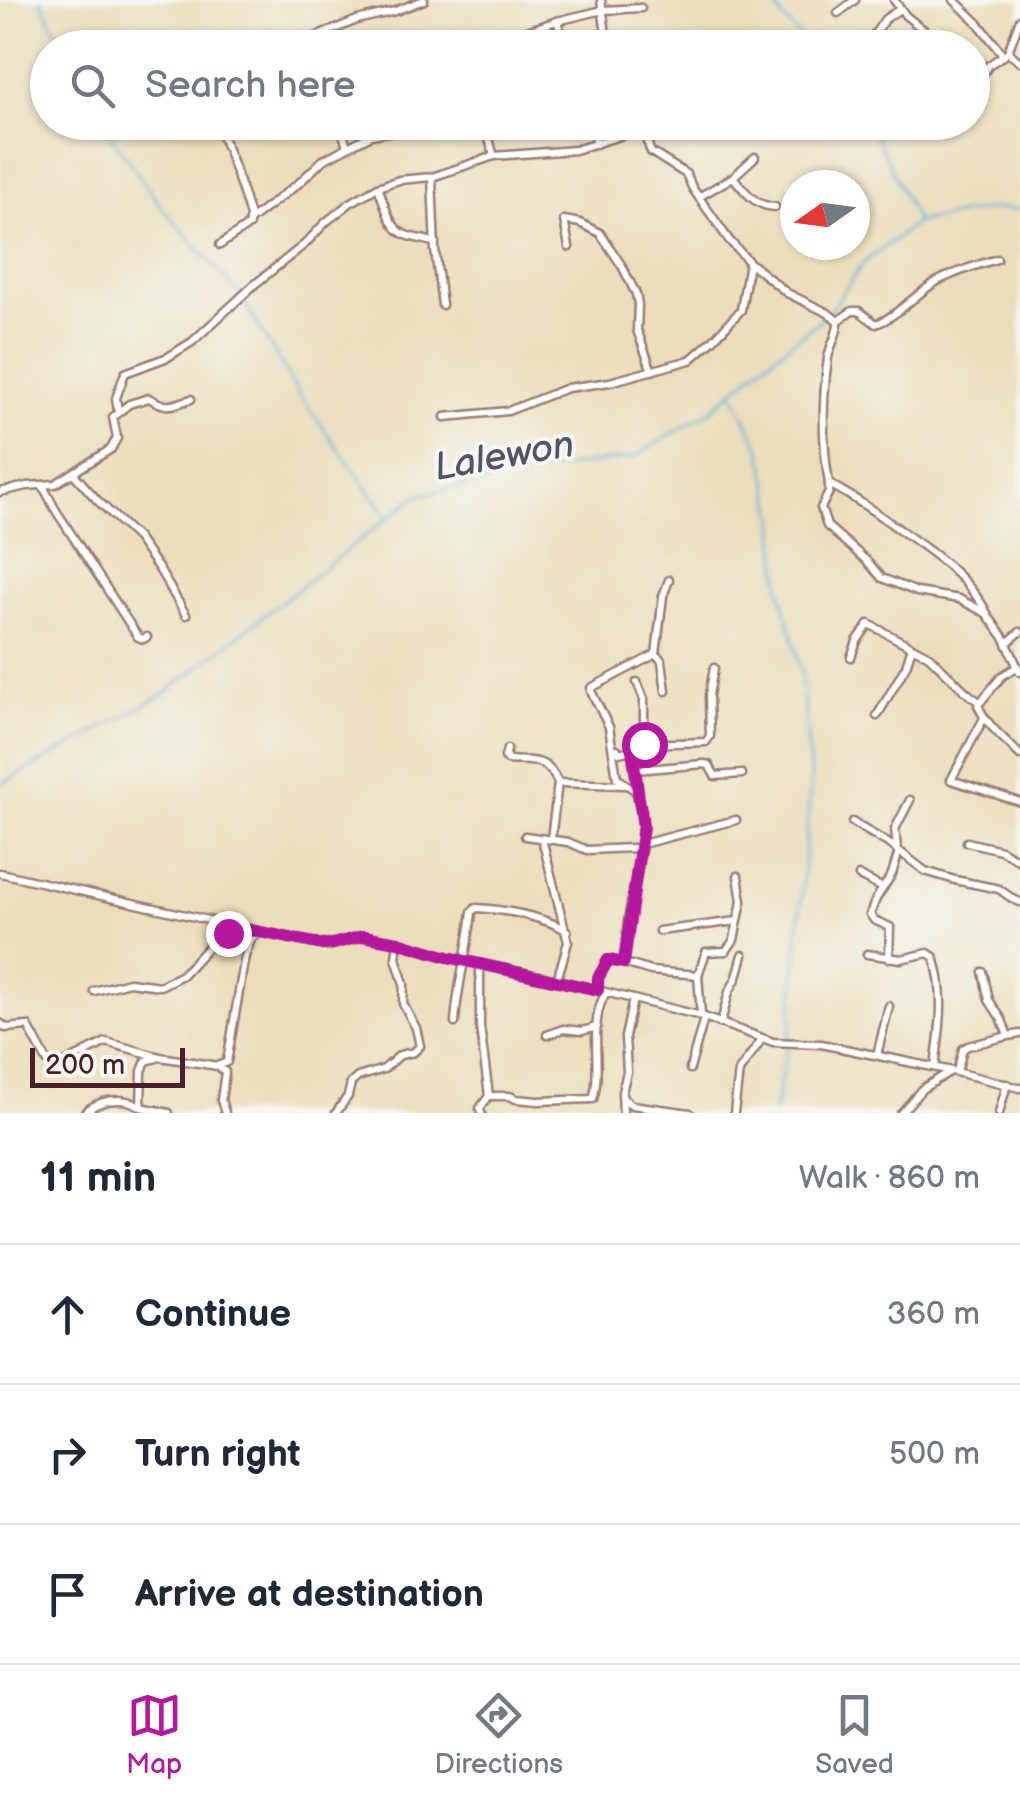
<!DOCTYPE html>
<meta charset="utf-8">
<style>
body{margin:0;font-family:"Balsamiq Sans",sans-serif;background:#f2f2f3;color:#1f2937}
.compass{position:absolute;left:780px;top:170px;width:90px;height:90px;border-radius:50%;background:#fff;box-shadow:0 2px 8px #0004;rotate:256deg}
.scale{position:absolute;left:30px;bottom:25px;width:155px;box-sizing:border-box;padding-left:10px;border:5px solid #4a1f2b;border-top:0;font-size:28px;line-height:35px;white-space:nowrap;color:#4a1f2b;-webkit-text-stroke:8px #f6f6f2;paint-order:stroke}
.stop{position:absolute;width:30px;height:30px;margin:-22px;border:8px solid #b5179e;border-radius:50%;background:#fff}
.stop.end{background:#b5179e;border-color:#fff;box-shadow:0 2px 10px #0008}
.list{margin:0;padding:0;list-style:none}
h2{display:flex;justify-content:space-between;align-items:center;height:130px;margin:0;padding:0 40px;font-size:42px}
h2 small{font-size:32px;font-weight:400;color:#747a83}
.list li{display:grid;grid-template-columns:65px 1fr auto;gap:30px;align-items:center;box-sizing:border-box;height:140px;padding:0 40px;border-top:2px solid #e0e1e3}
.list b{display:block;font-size:38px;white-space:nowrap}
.list em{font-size:32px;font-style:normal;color:#747a83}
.icon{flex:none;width:55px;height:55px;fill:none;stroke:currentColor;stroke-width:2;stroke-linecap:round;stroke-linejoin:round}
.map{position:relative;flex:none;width:1020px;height:1113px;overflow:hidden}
.search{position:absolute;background:#fff;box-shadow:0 2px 8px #0004;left:30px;right:30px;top:30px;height:110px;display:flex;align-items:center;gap:25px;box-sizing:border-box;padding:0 35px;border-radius:55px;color:#747a83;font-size:38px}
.sheet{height:550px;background:#fff}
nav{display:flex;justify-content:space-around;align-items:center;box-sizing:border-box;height:140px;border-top:2px solid #e0e1e3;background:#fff;font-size:28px;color:#747a83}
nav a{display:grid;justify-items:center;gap:5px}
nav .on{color:#b5179e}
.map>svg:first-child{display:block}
</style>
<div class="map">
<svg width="1020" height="1113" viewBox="0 0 1020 1113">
<rect width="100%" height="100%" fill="#f6f6f2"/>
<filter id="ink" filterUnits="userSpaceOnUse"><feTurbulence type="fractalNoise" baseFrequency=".01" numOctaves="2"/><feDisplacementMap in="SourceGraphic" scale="20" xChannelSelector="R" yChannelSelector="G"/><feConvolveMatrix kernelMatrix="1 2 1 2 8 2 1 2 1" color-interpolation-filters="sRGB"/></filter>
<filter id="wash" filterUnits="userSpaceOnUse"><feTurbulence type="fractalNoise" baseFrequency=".0048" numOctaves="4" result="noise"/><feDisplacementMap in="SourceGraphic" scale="40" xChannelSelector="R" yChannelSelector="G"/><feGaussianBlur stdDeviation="2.25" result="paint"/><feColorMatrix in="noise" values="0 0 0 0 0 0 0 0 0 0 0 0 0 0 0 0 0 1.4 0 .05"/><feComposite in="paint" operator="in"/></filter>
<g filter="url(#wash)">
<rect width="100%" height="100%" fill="#ebdebb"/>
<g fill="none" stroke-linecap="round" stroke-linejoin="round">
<!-- stream -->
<g stroke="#62b1dc" stroke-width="2.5">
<path d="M41,0L64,48"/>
<path d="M772,0L782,17L810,48"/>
<path d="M101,122L163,209L238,292L299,394L388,517"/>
<path d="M869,122L916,220"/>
<path d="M831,310L862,264L917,222L989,209H1020"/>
<path d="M733,393L761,450L775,515L780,587L801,672L811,777L791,1027L774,1113"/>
<path d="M0,785L164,694L416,496L520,474L634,457L710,411L764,364L825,316"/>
<path d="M0,1112L1,1113"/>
</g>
</g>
</g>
<g filter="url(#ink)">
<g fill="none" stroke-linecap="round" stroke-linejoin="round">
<defs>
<g id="minor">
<path d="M601,0L608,48"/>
<path d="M894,0L906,16L947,48"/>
<path d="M954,0L979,24L1004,56"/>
<path d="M838,13L855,0"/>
<path d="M557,21L567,48"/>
<path d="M269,48L276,45L281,48"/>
<path d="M281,48L313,38L357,20L395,11L424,0"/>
<path d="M466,48L485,45L557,21L603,10L641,8"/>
<path d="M865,48L885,19L900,9"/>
<path d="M1008,52L1020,62"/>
<path d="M972,65L983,74L989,65L1008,52L1020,19"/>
<path d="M216,122C229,151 241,186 250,216L249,225L220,245"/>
<path d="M339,122L347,146"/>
<path d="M484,122L494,156"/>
<path d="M590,122L596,144"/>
<path d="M639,122L651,152L686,174L693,189L729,240L749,262L787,293L828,313L838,321C839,333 830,345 828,358C822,400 822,441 829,484V492L821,508L827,526L867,561L882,578L917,592L959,599L986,613L1005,639L1020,672"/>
<path d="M432,177L435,250L442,305"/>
<path d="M733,177C746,192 754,206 775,207"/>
<path d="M378,187C384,201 388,225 402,233C411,239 424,238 435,243"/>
<path d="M699,197L733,177L755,157"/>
<path d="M249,221L299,183L323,160L371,135L405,129L419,122"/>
<path d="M569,247L564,220L580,223L600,233L622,266L636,294L638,304L637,330L652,371"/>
<path d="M838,321L852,311H859L876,324C895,318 917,293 936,282C954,272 977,265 997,259"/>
<path d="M118,411L116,398L125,373L168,357L192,342L254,285L305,244L326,222L350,203L378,187L399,180L432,177L494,156L575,150L642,129"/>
<path d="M445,417L508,411L567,388L610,382L690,360L714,339L741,310L749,262"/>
<path d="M74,474L97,500L137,538L159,569L186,615"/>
<path d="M829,484C853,496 875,512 896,527C931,551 969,577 988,615"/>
<path d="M43,486L55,509L138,637L143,639L147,637"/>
<path d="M0,492L27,486L55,484L111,449L117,438L113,417L129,404L149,398C168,409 170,406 191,399"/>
<path d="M1007,643L1020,632"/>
<path d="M656,654L663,596L669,580"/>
<path d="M851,657L857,641L869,624L929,656L966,692L979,702"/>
<path d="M1017,667L1002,676L978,705C985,724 1005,739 1020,755"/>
<path d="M637,682L644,699V744"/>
<path d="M877,716L906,666L912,647"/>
<path d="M984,718L951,780L1020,802"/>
<path d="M507,749L505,757L507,760C532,762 547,756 558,783L551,839"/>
<path d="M617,749L619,753L632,750L641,744L706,742L710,736L709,695L714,668"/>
<path d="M632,750L636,770"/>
<path d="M558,783L626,785"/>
<path d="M638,790L636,770L704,764L709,765L715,776L742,774"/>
<path d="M852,822L891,845L925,871L955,880L999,889L1013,899L1020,902"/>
<path d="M525,836L568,842L587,850L633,848L641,851"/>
<path d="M542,839L568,942L557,980"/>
<path d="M967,842L1001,850L1020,861"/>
<path d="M642,844L736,820"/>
<path d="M897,848L895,829L910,800"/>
<path d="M0,873L261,932"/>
<path d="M859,876L883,888"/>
<path d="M659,931L737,921"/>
<path d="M867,954L901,959L928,953L934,957C946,993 940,1030 935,1067"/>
<path d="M889,958L890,927L874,920L870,914L876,899L892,874L899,851"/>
<path d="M624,963L651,971L698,975L701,1016"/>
<path d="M480,964V1027L489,1096L480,1108L481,1113"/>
<path d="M698,975L706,952L726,951L734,940L742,901L738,876"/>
<path d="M598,990V979L608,960L624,963L628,921L642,844V811L636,791L617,778L609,727L591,691V688L656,654L662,661L666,691"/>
<path d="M94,991L129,982L160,986L182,975L207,948L235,928"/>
<path d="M0,1023L6,1028L28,1026L47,1061L55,1068L106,1042L160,1057"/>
<path d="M455,1023C457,985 468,950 472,912L476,908C502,909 546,917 567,931"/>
<path d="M721,1023L729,992L737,977L743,955"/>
<path d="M547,1035L563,1029L582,1031L597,1027"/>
<path d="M1008,1036L1020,1034"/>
<path d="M877,1055L889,1006"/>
<path d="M690,1069L704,1018"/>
<path d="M957,1072L963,1049L968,1046L1008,1036L1002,1020L989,1000L983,972"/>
<path d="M489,1096H510L516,1099L538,1101L593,1099C603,1067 587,1021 606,993"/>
<path d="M624,1099L632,1105L690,1113"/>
<path d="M84,1113C98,1100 122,1095 140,1106"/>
<path d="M169,1113L141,1107L142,1071L146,1061L160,1057L218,1066"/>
<path d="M225,1113L221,1100L225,1072L218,1066L227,1062L245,956L252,937L262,932L323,945H332L363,936L398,942L447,957L557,980L701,1016L773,1042L821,1044L952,1071L1020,1088"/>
<path d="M336,1113L348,1096L351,1083L358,1077L384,1069L400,1055L414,1052L420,1046L416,1028L403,1004L404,984L396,958L398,942"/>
<path d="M623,1113L622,1092L627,1072L625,1037L633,999"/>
<path d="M734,1113L739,1071L762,1039"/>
<path d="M901,1113L922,1089L951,1071"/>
<path d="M999,1113L1007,1084"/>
</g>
</defs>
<!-- minor casing -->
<use href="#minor" stroke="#9a7e73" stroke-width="11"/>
<!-- minor -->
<use href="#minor" stroke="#fff" stroke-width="6"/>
</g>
</g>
<g fill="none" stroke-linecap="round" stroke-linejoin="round" filter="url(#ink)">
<!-- route -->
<path stroke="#b5179e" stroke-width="12" d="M228,933L236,927L323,945L332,944L363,936L398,942L448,957L598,990V978L608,960L624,963L643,826L632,750L644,744"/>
</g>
<g text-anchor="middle" stroke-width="8" stroke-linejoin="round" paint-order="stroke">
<!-- water labels -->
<g font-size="38" font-style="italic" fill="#525269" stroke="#f6f6f2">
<text transform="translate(504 455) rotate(-10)" y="13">Lalewon</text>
</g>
</g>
</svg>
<svg class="compass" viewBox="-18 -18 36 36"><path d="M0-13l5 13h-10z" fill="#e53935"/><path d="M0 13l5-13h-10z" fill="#747a83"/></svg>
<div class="scale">200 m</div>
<div class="stop" style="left:644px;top:744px"></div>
<div class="stop end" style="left:228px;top:933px"></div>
<div class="search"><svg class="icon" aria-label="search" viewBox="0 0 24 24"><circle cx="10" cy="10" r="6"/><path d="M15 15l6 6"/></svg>Search here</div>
</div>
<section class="sheet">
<h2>11 min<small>Walk · 860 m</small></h2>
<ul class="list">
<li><svg class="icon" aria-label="ahead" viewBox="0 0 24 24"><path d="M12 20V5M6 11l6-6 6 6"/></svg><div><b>Continue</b></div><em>360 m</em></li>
<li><svg class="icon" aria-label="right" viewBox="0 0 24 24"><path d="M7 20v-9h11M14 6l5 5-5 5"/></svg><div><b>Turn right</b></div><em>500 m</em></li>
<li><svg class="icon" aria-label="arrive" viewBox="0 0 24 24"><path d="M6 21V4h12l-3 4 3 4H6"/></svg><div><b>Arrive at destination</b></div></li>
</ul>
</section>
<nav>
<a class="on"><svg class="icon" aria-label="map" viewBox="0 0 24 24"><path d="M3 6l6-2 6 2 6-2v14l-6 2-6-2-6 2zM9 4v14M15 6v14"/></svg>Map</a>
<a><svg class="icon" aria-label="directions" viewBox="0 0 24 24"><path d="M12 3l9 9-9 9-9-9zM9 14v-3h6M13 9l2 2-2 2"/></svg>Directions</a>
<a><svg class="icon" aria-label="saved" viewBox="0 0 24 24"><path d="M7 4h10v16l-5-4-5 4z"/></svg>Saved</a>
</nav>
